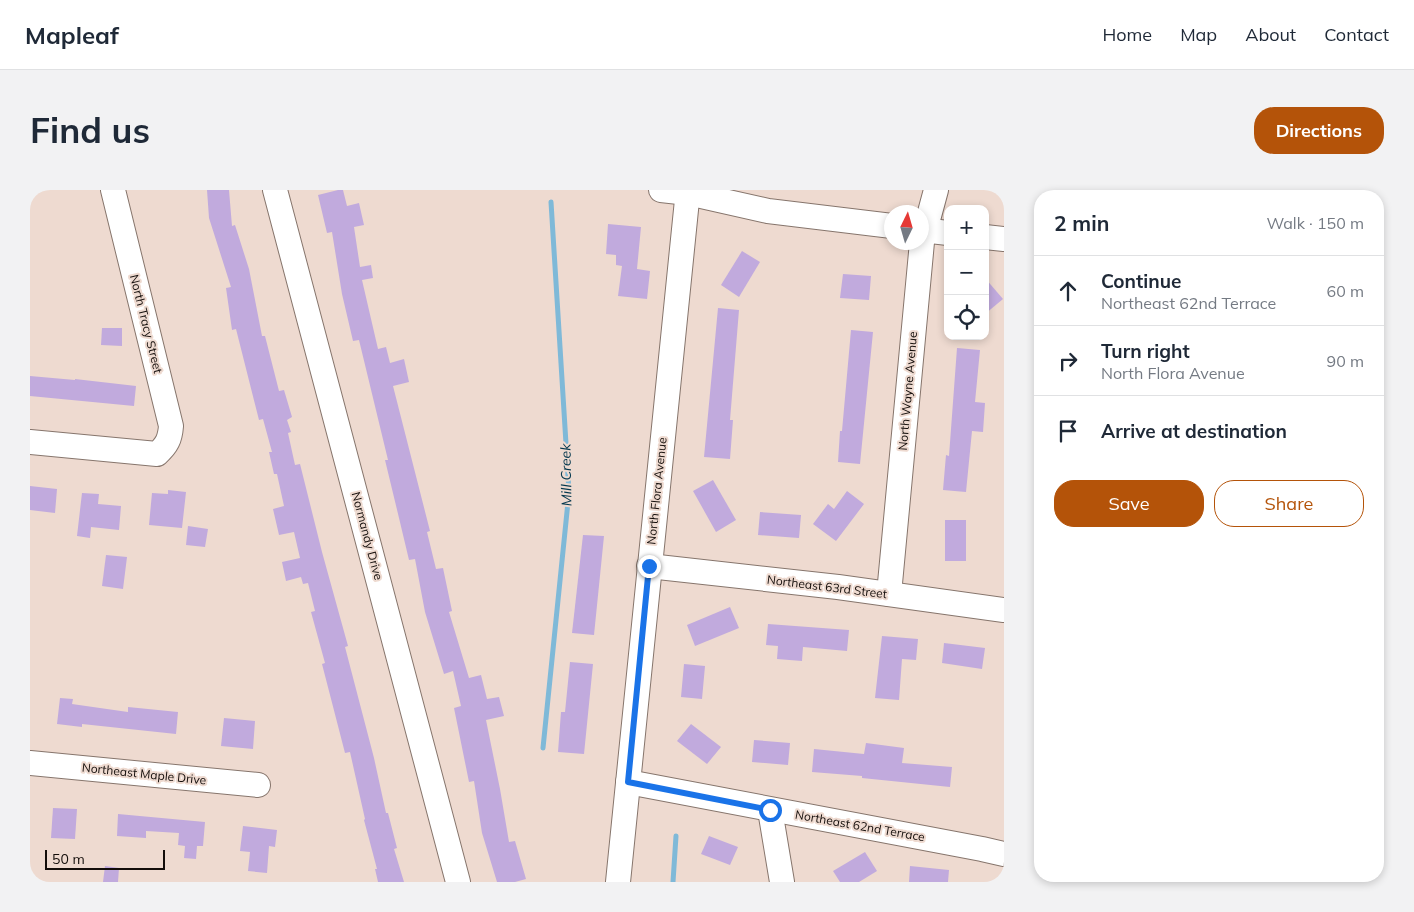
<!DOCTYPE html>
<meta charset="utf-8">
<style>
body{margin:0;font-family:Mulish,sans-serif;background:#f2f2f3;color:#1f2937}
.controls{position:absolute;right:15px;top:15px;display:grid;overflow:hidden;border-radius:10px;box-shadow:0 2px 8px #0003}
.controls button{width:45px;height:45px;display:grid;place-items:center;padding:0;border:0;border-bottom:1px solid #e0e1e3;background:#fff;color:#1f2937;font:25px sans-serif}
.compass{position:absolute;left:854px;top:15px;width:45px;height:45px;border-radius:50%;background:#fff;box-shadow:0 2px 8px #0003;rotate:5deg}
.scale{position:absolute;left:15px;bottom:12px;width:120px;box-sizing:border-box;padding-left:5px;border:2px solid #130d0a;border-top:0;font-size:14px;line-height:18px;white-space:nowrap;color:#130d0a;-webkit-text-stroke:4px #eedad0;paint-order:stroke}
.stop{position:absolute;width:15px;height:15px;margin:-11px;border:4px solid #1a73e8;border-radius:50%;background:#fff}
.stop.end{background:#1a73e8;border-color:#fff;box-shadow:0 1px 5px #0008}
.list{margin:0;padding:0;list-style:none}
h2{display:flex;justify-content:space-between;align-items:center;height:65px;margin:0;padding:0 20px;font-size:21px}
h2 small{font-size:16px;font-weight:400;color:#747a83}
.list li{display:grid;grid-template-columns:32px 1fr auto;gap:15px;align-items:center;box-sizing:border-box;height:70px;padding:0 20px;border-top:1px solid #e0e1e3}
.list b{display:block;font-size:19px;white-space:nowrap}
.list p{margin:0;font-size:16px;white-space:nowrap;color:#747a83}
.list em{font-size:16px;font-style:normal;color:#747a83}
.actions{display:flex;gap:10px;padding:15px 20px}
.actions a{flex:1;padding:11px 0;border:1px solid #b45309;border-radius:20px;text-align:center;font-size:18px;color:#b45309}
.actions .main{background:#b45309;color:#fff}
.icon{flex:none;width:28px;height:28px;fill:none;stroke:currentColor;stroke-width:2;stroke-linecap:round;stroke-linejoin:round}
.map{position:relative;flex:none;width:974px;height:692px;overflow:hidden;border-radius:20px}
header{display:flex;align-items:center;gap:30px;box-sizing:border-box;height:70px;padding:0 25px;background:#fff;border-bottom:1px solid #e0e1e3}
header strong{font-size:24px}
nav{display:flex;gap:28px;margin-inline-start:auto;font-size:18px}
.intro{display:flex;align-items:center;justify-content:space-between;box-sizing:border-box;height:120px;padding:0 30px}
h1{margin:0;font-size:35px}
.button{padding:12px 22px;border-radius:20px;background:#b45309;color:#fff;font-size:18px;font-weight:700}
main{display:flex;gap:30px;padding:0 30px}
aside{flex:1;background:#fff;border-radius:20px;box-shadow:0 2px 8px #0003}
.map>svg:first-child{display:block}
</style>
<header>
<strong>Mapleaf</strong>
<nav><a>Home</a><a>Map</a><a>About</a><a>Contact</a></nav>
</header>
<div class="intro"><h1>Find us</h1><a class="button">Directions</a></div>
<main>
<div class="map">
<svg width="974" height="692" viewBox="0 0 974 692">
<rect width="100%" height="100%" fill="#eedad0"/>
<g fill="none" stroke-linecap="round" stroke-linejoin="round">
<!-- stream -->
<g stroke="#7fb9d8" stroke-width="5">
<path d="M513,558L539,302L521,12"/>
<path d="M643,692L646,646"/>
</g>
</g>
<!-- building -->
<g fill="#c1aadd">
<path d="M177,0H199L202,36L205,35L219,79L232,146H235L249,201L254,200L262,227L257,230L261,242L258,243L265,275L270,274L292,362L318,456L315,457L344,568L356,623H358L367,658L364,659L374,692H348L345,679H347L334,630L335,629L320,562L315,563L292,474L295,473L281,422L285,421L278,393L273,394L271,387L256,391L252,372L270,368L264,342L249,345L243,319L254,316L247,284H244L239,262H242L233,229L229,230L206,139L202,140L196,98L201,97L179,28Z"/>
<path d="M308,0H313L317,16L329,13L334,35L324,37L330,77L341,75L343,88L332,90L348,159L356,157L360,173L374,169L379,192L363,196L400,341L397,342L406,379L413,378L422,421L419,422L439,488L451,485L457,509L469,507L474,526L456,530L470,599L479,652L485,651L496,689L485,692H467L452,643L444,591L439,592L424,518L431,516L423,481L414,484L395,422L385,369L379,370L369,328L355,270H358L329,150L323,151L312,104L302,42L297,43L288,5Z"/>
<path d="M578,34L611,37L607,79L620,81L617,109L588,106L592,76L586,75V65L576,64Z"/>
<path d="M712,61L730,72L709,107L691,95Z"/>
<path d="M813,84L841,86L839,110L810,108Z"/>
<path d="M955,88L973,109L955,124Z"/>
<path d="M688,118L709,120L700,230H703L700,269L674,267Z"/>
<path d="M72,138H92V156L71,155Z"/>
<path d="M821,140L843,142L830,274L808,272L810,241H812Z"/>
<path d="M927,158L950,160L945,212L955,213L953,242L942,241L936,302L913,300L916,265L919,266Z"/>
<path d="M0,186L45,190V189L106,196L104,216L0,206Z"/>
<path d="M683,290L706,330L686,342L663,301Z"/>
<path d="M0,296L27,299L25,323L0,320Z"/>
<path d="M138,300L156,302L152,338L119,335L122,303L138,304Z"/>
<path d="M817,301L834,314L806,351L783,334L798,314L804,319Z"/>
<path d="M52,303L69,304L68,314L91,316L89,340L61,337L60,348L47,346Z"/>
<path d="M730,322L771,325L769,348L728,345Z"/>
<rect x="915" y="330" width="21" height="41"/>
<path d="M158,336L178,339L175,357L156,355Z"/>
<path d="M553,345L574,346L564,445L542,443Z"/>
<path d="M76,365L97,367L93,399L72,396Z"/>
<path d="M700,417L709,438L665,456L657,435Z"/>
<path d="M738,434L819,440L817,461L773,457L772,471L747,469L748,456L736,455Z"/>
<path d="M852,446L888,449L886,470L872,469L869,510L845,508Z"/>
<path d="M914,453L955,458L952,479L912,473Z"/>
<path d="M540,472L563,474L554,564L528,562L531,522H535Z"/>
<path d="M654,474L675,476L672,509L651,507Z"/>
<path d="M30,508L43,509L42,514L98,522V517L148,522L146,544L52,534V537L27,534Z"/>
<path d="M194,528L225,531L223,559L191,556Z"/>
<path d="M661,534L691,557L677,574L647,551Z"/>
<path d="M724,550L760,553L758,575L722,572Z"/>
<path d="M836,553L874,558L872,573L922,577L920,597L832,588V586L782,582L784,559L834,564Z"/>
<path d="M23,618L47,619L45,649L21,648Z"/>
<path d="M88,624L175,632L173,656H167L166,669L154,668L155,656L148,655L149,643L116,641V648L87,646Z"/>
<path d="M213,636L247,640L245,657L239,656L237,683L218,681L220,662L210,661Z"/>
<path d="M679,646L708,657L700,675L671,664Z"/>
<path d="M835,662L847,681L829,692H810L803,681Z"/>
<path d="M75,676L89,678L88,692H73Z"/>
<path d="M880,676L919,680L918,692H879Z"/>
</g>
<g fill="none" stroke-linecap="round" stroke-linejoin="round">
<defs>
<g id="minor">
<path d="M245,0L428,692"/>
<path d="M631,0L658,3L738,21L862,36"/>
<path d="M892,40L918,43"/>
<path d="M955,47L974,49"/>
<path d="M0,252L127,264C137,255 140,249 141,236L83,0"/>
<path d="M619,376L808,397L974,420"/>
<path d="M859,404L892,52L906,0"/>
<path d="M0,573L228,595"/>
<path d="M598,592L952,659L974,664"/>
<path d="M740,620L752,692"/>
<path d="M588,692L658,0"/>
</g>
</defs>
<!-- minor casing -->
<use href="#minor" stroke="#86756c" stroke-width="26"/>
<!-- minor -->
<use href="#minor" stroke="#fff" stroke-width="24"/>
</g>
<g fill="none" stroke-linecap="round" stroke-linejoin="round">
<!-- route -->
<path stroke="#1a73e8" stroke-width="6" d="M619,376L598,592L740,620"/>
</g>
<g text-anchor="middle" stroke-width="4" stroke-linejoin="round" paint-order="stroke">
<!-- street labels -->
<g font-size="12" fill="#130d0a" stroke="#eedad0">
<text transform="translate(116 134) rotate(76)" y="4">North Tracy Street</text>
<text transform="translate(878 201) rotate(-85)" y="4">North Wayne Avenue</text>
<text transform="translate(627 301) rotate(-84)" y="4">North Flora Avenue</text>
<text transform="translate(337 346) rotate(75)" y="4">Normandy Drive</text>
<text transform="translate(797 397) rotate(7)" y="4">Northeast 63rd Street</text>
<text transform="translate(114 584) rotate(6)" y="4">Northeast Maple Drive</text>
<text transform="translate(830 636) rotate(10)" y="4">Northeast 62nd Terrace</text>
</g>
<!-- water labels -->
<g font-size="14" font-style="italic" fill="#03374d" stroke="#eedad0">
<text transform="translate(536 285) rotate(-91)" y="5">Mill Creek</text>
</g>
</g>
</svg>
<div class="controls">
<button>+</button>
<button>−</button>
<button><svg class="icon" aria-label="locate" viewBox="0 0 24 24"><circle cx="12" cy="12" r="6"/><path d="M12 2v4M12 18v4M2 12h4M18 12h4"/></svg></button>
</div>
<svg class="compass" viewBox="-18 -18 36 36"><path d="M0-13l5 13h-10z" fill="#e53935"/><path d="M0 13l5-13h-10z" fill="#747a83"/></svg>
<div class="scale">50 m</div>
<div class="stop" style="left:740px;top:620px"></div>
<div class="stop end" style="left:619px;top:376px"></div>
</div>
<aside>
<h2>2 min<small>Walk · 150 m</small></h2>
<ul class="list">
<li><svg class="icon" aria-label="ahead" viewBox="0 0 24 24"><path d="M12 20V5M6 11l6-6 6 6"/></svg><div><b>Continue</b><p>Northeast 62nd Terrace</p></div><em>60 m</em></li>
<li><svg class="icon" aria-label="right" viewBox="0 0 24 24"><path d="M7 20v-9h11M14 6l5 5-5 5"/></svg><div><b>Turn right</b><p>North Flora Avenue</p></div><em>90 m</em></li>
<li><svg class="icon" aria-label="arrive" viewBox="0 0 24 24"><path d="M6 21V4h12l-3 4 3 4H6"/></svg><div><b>Arrive at destination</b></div></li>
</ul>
<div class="actions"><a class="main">Save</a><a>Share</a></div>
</aside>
</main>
